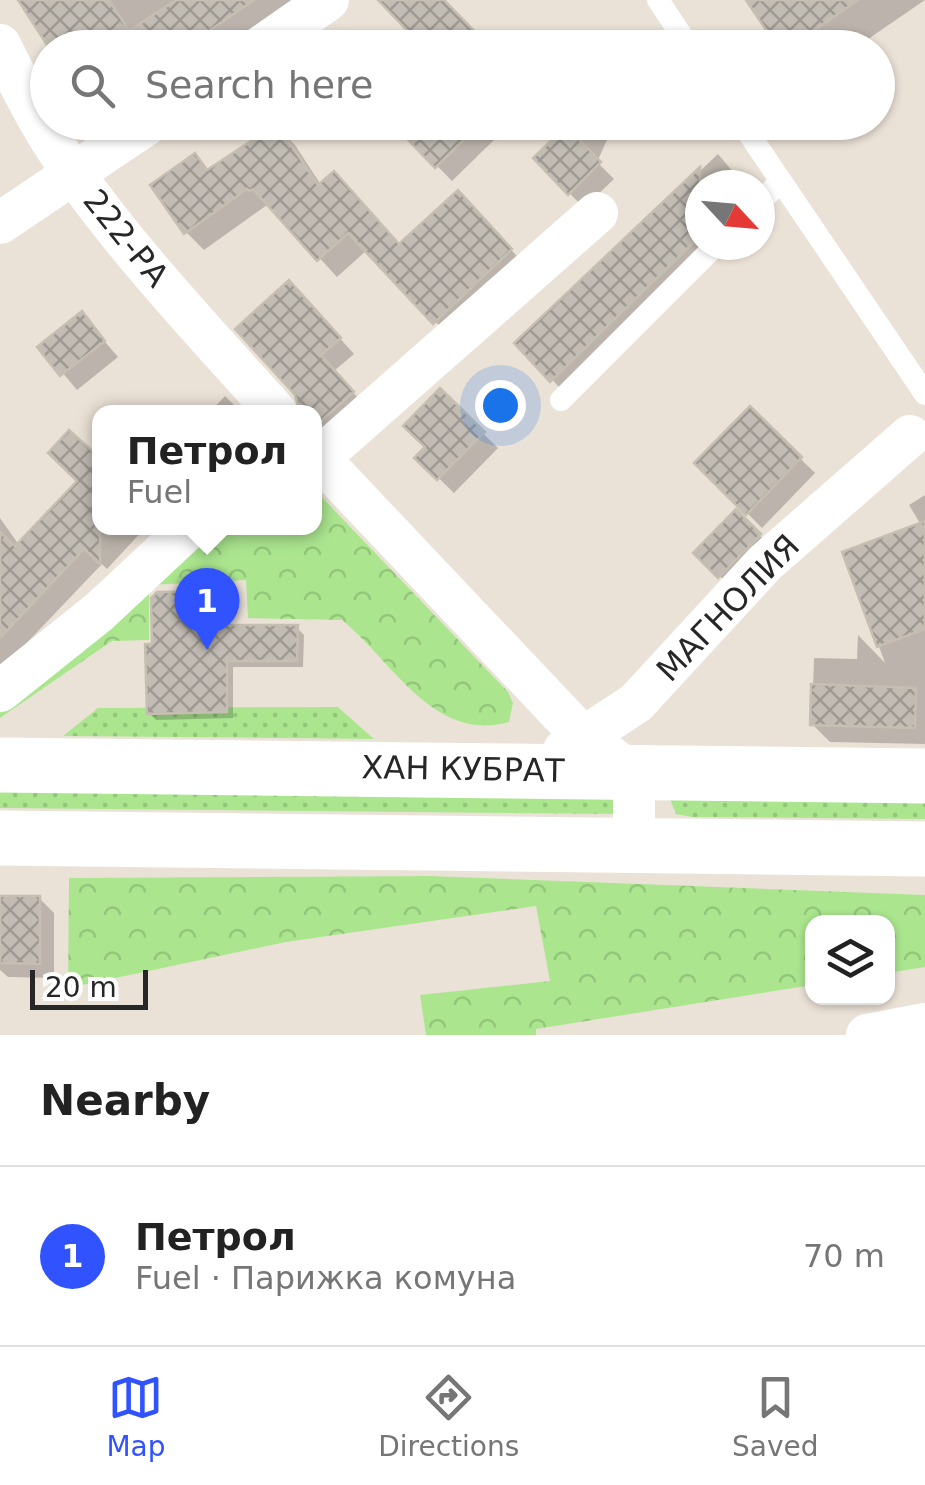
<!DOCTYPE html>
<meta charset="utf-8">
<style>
body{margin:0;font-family:"DejaVu Sans",sans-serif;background:#f2f2f2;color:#222}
.controls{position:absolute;right:30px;bottom:30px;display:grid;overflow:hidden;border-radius:20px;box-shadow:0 2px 8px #0004}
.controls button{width:90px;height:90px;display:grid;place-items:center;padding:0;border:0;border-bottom:2px solid #e0e0e0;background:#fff;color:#222;font:50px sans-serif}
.compass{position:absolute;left:685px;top:170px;width:90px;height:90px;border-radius:50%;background:#fff;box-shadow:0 2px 8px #0004;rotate:116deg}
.scale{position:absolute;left:30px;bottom:25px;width:118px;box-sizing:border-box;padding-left:10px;border:5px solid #272727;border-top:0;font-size:28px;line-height:35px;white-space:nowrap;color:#272727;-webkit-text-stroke:8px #fff;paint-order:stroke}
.you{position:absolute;left:500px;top:405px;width:35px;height:35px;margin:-25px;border:8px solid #fff;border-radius:50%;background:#1a73e8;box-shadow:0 0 0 15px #1a73e833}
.badge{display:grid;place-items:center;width:65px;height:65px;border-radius:50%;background:#3053ff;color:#fff;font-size:32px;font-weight:700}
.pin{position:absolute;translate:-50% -82px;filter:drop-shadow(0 2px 5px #0008)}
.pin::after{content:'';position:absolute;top:52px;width:35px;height:30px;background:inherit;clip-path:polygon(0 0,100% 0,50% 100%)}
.popup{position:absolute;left:92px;top:405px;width:230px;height:130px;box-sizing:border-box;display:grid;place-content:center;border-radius:20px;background:#fff;filter:drop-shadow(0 2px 8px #0005);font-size:32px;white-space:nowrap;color:#767676}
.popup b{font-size:38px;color:#222}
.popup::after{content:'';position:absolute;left:50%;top:100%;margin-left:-20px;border:20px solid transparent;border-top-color:#fff}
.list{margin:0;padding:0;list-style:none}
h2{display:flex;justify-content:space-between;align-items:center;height:130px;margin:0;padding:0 40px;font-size:42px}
h2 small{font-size:32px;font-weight:400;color:#767676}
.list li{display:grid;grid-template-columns:65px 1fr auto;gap:30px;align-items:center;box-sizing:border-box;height:180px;padding:0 40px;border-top:2px solid #e0e0e0}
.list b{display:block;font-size:38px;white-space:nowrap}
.list p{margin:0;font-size:32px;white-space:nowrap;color:#767676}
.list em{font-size:32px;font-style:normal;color:#767676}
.icon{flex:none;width:55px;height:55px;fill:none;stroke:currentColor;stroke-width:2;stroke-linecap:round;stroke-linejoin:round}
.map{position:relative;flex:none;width:925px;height:1035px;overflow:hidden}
.search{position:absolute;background:#fff;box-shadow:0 2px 8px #0004;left:30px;right:30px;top:30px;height:110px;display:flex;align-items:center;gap:25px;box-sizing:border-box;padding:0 35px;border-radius:55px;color:#767676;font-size:38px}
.sheet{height:310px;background:#fff}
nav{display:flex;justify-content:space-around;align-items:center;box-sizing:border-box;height:140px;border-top:2px solid #e0e0e0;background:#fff;font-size:28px;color:#767676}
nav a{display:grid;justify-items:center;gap:5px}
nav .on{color:#3053ff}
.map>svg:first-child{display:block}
</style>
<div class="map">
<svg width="925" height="1035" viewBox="0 0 925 1035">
<defs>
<pattern id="grass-dots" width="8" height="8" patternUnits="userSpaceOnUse" patternTransform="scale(2.5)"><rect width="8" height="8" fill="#abe68f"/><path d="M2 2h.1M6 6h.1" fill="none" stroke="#93c57b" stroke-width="1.8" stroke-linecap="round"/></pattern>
<pattern id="park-crowns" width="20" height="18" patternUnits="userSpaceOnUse" patternTransform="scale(2.5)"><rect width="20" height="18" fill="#abe68f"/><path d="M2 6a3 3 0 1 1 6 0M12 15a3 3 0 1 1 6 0" fill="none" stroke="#93c57b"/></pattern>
<pattern id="building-cross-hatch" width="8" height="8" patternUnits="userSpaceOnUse" patternTransform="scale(2.5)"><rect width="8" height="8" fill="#c2bcb4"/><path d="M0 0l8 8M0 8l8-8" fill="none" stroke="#9e9992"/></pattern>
</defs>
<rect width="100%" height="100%" fill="#ebe2d7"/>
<!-- grass -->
<g fill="url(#grass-dots)">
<path d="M338,707L374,739L63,736L98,708Z"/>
<path d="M0,784L621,789L623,814L0,808Z"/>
<path d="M925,790V819L692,817L676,814L670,799Z"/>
</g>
<!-- park -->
<g fill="url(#park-crowns)">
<path d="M315,490L508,692L513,703L509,722C434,743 393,662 342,620L248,618L246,580L149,585V640L112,641L0,718V694L198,528H314Z"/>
<path d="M430,876L925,895V967L888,973V922H812V985L536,1029V1035H426L420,995L550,981L536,906L286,942L68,988L69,878Z"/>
</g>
<!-- shadow -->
<g fill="#0003">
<path d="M21,0H293L225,48H54Z"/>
<path d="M749,0H925L855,48H782Z"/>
<path d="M481,122L496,138L452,181L404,132Z"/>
<path d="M573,122H615L597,162L614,179L584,208L536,159Z"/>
<path d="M277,127L295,145L321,185L400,247L476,212L528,268L453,340L367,250L337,277L272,206L267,205L204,250L186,232L195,156L210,171Z"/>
<path d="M718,154L744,185H700V245H704L559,387L518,343Z"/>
<path d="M304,298L354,354L334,371L367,408L332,439L314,421V412H307L303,408Z"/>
<path d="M82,315L118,357L77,390L41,347Z"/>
<path d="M440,391L498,448L454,493L418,458L429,447Z"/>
<path d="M225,396L241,412H210Z"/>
<path d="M750,409L815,473L762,528L697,463Z"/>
<path d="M69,434L100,528H145L107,569L102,564L0,671V518L19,545L80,481Z"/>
<path d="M925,495V744L830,742L812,724L814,658L857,659L858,635L885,663L845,553L921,525L909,505Z"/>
<path d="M736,512L774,550L734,590L696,553Z"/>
<path d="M217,593L224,600L225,627L297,628L304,635L303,667H233V718L156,720L149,713L154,647Z"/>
<path d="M39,898L54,913V978L8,977L0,970V899Z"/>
</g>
<!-- building -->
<g fill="url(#building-cross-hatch)" stroke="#c6bfb1" stroke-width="2.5">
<path d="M18,0H109L129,31L176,0H254L184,48H49Z"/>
<path d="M378,0H444L491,48H424Z"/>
<path d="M746,0H858L789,48H778Z"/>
<path d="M391,122H482L435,168Z"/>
<path d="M277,124L318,185L334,171L399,244L458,190L512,249L433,324L348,233L317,261L253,189L249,191L247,189L184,234L150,185L195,153L207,170Z"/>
<path d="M566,126L601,162L568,195L533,158Z"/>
<path d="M700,167V236L550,382L514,343Z"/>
<path d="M289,280L341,338L321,355L354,392L315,426L314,412H300L295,395L235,329Z"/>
<path d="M82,311L105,341L60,376L37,347Z"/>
<path d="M440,388L485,432L437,480L414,458L425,447L403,426Z"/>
<path d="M750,406L802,457L746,515L694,463Z"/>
<path d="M69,430L100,458V564L84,549L0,638V532L15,546L77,481L48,453Z"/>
<path d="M736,509L761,534L718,578L693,553Z"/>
<path d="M925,521V629L877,647L842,552Z"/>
<path d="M218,591L219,625H298L297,661H227V712L147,714L145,644H152L151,598L157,592Z"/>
<path d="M811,684L916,688L915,728L810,725Z"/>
<path d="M0,896H40V964L0,963Z"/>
</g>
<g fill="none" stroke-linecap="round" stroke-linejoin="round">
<!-- lane -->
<g stroke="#fff" stroke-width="22">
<path d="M658,0L690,48"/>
<path d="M741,122L925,394"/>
<path d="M760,202L781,181"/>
<path d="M561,400L716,245"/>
</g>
<!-- street -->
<g stroke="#fff" stroke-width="42">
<path d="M0,45C16,77 32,110 51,140C114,237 199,326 276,412"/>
<path d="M259,48L328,0"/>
<path d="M0,223L150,122"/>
<path d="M314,453L583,737L634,774V845"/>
<path d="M319,458L597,213"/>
<path d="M0,691L99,612L189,528"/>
<path d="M564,750L636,703L765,563L910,436"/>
<path d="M867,1035L925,1024"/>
</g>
<!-- secondary -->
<g stroke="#fff" stroke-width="55">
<path d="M0,765C308,767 617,774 925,776"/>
<path d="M0,838L925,849"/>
</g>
</g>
<g text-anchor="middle" stroke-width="8" stroke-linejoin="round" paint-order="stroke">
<!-- street labels -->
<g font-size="32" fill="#272727" stroke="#fff">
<text transform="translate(126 238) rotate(51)" y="11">222-РА</text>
<text transform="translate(728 608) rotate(-46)" y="11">МАГНОЛИЯ</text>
<text transform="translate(463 769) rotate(1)" y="11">ХАН КУБРАТ</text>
</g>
</g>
</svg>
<div class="controls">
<button><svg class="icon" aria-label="layers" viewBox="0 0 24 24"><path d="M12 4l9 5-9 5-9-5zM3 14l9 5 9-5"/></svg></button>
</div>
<svg class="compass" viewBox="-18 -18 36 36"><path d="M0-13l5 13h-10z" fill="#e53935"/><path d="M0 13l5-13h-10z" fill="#767676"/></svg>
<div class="scale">20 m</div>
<div class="you"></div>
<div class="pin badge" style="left:207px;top:650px">1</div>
<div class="popup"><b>Петрол</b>Fuel</div>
<div class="search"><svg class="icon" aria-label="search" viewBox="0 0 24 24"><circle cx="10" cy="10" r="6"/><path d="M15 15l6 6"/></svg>Search here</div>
</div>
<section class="sheet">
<h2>Nearby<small></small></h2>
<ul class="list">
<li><span class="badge">1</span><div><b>Петрол</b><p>Fuel · Парижка комуна</p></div><em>70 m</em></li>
</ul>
</section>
<nav>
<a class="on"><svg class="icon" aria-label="map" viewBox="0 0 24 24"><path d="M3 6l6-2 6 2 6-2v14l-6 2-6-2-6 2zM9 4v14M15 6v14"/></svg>Map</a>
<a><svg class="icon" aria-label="directions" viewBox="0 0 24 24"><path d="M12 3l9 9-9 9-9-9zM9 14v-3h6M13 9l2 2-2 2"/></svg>Directions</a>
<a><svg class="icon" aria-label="saved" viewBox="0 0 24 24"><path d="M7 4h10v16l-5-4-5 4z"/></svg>Saved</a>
</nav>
